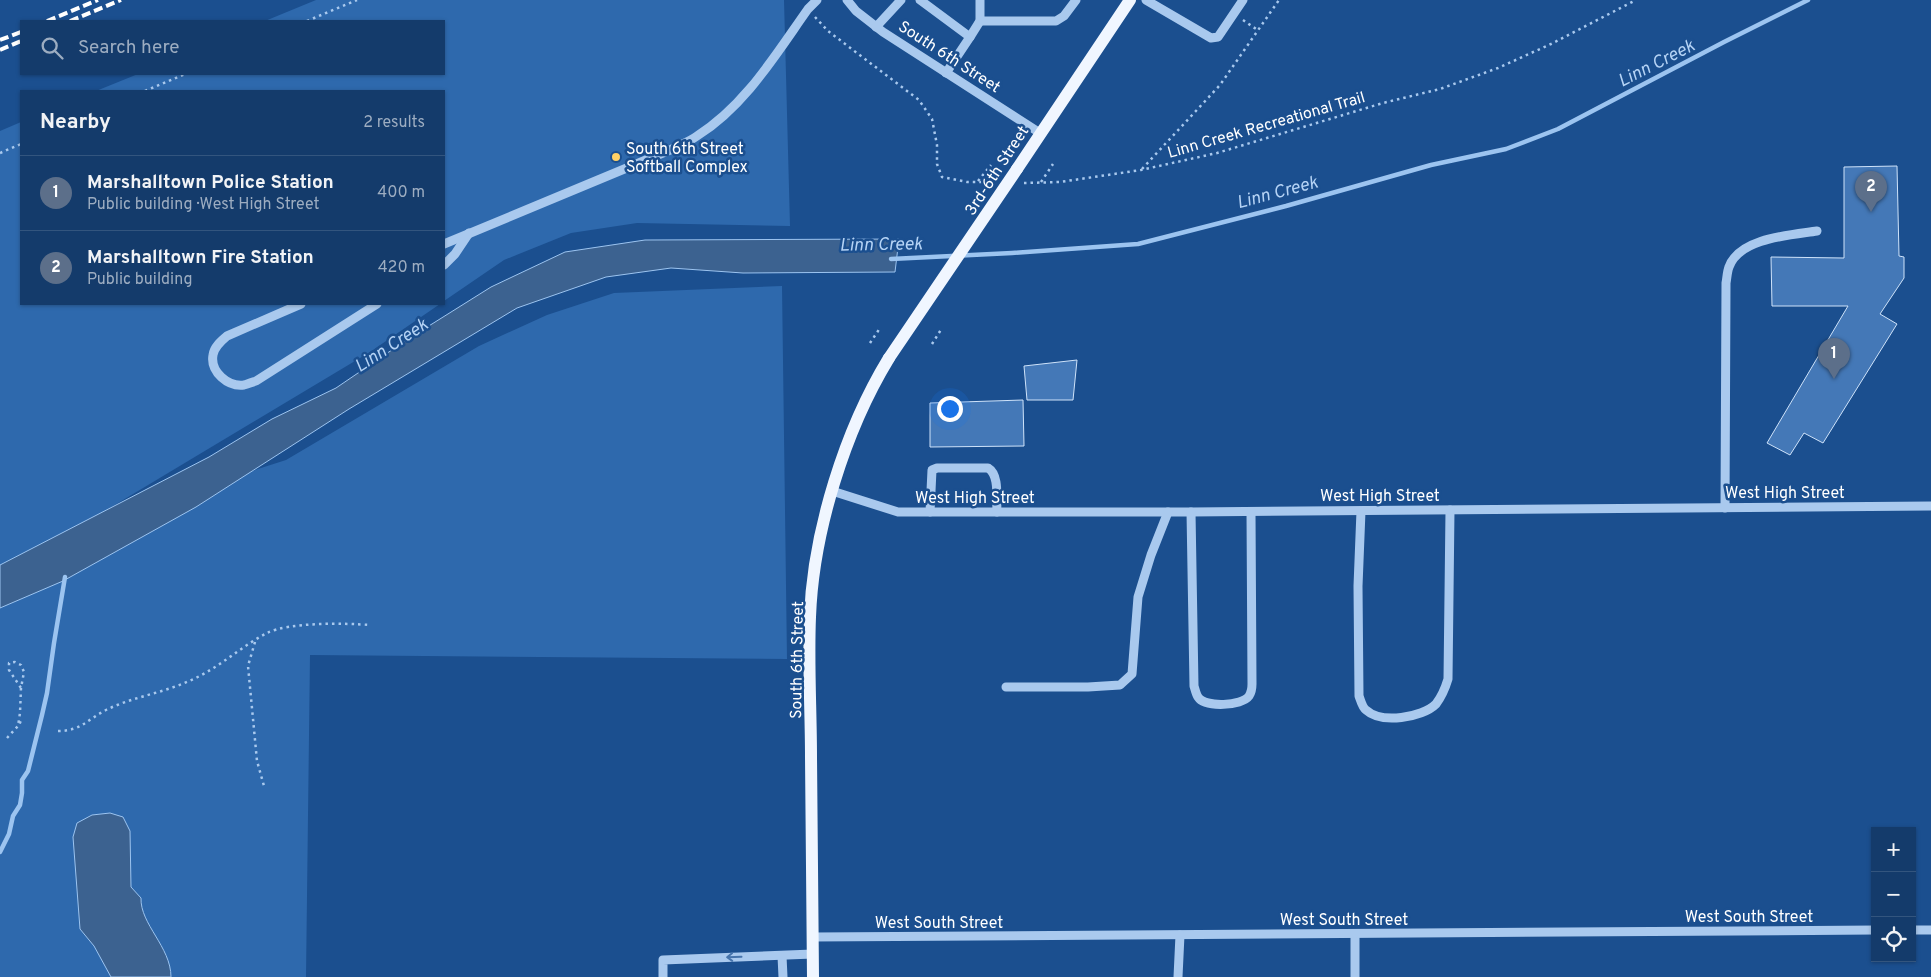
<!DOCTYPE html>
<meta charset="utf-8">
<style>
body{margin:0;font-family:Overpass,sans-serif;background:#1d4271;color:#f1f3f6}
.controls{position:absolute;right:15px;bottom:15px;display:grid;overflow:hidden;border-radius:0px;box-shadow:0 1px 4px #0004}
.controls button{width:45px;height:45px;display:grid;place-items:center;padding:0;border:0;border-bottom:1px solid #33557e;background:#143b6b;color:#f1f3f6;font:25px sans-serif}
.you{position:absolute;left:949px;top:408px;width:18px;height:18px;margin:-12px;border:4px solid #fff;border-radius:50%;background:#1a73e8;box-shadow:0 0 0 8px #1a73e833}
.badge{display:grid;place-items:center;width:32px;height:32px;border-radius:50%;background:#d6ab8b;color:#fff;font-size:16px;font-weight:700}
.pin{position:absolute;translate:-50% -41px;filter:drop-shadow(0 1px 2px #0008)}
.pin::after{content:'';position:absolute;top:26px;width:18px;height:15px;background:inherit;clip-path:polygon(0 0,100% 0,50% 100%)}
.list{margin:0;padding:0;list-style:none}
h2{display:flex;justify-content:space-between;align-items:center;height:65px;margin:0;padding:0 20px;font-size:21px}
h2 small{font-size:16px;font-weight:400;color:#9dadc1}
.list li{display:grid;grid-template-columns:32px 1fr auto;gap:15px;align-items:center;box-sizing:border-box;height:75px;padding:0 20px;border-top:1px solid #33557e}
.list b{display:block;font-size:19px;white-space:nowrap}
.list p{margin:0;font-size:16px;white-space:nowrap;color:#9dadc1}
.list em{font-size:16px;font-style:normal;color:#9dadc1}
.icon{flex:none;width:28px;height:28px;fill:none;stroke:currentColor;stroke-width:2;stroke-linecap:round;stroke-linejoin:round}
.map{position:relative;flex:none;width:1931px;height:977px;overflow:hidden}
.search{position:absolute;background:#143b6b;box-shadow:0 1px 4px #0004;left:20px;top:20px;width:425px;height:55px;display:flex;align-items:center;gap:12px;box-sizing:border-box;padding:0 18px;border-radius:0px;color:#9dadc1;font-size:19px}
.panel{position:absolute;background:#143b6b;box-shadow:0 1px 4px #0004;left:20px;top:90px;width:425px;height:215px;border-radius:0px}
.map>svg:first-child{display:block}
</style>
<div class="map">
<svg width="1931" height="977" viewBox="0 0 1931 977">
<rect width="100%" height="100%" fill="#1b4f8f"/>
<!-- green -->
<g fill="#2e69ad">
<path d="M316,0H784L790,226L637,223L571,233L504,260L444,301V91H96L138,74H444V21H265Z"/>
<path d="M21,122V304H440L370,352L78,527L286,460L479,346L547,315L614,293L782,286L787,659L310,655L306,977H0V131Z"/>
</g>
<!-- water -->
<g fill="#3c6290" stroke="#9cc4f0">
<path d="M899,239L895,272L743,273L671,268L606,277L517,308L349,409L196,507L63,581L0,608V565L209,457L272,419L336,388L408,339L491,287L565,252L645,240Z"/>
<path d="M110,813L123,817L130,831L131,887L141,898C140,924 171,947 171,977H111L94,946L80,929L73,837L77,823L92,815Z"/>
</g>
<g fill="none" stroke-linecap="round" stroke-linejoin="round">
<!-- stream -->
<g stroke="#9cc4f0" stroke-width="4.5">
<path d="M891,259L1012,253L1138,244L1286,206L1431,165L1506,149L1558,129L1724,42L1808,0"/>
<path d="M0,852L9,834L13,816L20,805L22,793V780L28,771L42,715L47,693L54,643L65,577"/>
</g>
</g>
<!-- building -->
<g fill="#4478b7" stroke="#cfe3fa">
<path d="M1897,166L1899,256L1904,257V278L1880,314L1897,324L1823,443L1804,433L1790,455L1767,443L1848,306H1772L1771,257L1844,258V167Z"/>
<path d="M1077,360L1073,400H1027L1024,366Z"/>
<path d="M1023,400L1024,446L930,447V403Z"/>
</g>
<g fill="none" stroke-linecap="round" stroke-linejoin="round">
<!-- path -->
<g stroke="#a9c9ee" stroke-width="2.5" stroke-dasharray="2.5 4" stroke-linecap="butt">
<path d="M815,17L828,31L919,100L932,119L937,145V164L942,177L967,182H991"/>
<path d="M1243,20L1259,31"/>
<path d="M307,21L357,0"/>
<path d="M145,91L185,74"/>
<path d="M0,153L21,144"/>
<path d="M1142,169L1220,85L1279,0"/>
<path d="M978,181L991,165"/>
<path d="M1041,182L1053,164"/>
<path d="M1024,183L1060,182L1141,170L1217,153L1383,103L1440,89L1498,68L1551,44L1636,0"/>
<path d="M870,343L880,328"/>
<path d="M932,344L942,328"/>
<path d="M255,642L248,666L257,761L264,786"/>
<path d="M19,722L24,724"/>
<path d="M58,731C81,731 88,719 106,710C132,697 163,693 189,681C218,669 240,647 267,633C289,622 345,623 370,625"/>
<path d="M7,738L18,726L20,713L21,688L24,672L21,665L15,662L9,663V670L21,688"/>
</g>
<!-- minor -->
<g stroke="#a9c9ee" stroke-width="9">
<path d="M847,0L856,11L883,32L1040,133"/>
<path d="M920,0L970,37L946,73"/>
<path d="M1146,0L1211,38L1218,37L1243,0"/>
<path d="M980,21H1056L1064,16L1076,0"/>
<path d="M876,27L901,0"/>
<path d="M970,37L980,21V0"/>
<path d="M444,244L670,150C679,145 689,142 697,136C745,106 776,54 808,9L817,0"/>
<path d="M444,265L455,254L469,233"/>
<path d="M301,304L227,336C221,341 214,347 213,355C210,372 228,387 244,385C248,384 252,382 256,381L377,304"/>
<path d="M832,491L898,512H1191L1931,506"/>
<path d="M1725,508L1726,283C1727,278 1727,272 1729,267C1739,238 1791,235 1817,231"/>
<path d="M1361,511L1358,586L1359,696C1361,701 1362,707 1366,710C1381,724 1422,718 1436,704C1442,696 1445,689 1448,679L1450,510"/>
<path d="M930,512L932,470L937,468H988C1000,475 996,499 997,512"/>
<path d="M1191,512L1194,686C1195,689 1196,694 1198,697C1205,708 1242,706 1249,696C1251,693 1252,687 1252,684L1251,512"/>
<path d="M1006,687H1088L1120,685L1132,674L1138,597L1151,555L1168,512"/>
<path d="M1912,930H1931"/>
<path d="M1355,934V977"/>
<path d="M813,937L1875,930"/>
<path d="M782,956L783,977"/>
<path d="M663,977V960L813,954"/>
<path d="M1178,977L1180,935"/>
</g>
<!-- major -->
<g stroke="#f0f6ff" stroke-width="12">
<path d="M1017,169L1130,0"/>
<path d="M813,977C812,904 812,830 811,757C811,711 808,663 810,617C813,532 845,430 889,358"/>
</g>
<!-- rail -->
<g stroke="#fff" stroke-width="4" stroke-dasharray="9 4" stroke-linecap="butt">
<path d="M47,21L98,0"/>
<path d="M70,21L121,0"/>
<path d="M0,40L21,32"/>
<path d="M0,50L21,41"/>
</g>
<!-- major-bridge -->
<path stroke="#f0f6ff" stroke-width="12" d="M889,358L1017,169"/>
</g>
<!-- one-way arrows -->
<defs><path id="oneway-shaft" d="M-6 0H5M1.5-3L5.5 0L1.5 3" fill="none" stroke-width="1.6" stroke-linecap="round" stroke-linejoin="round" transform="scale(1.25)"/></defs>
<use stroke="#4674ac" href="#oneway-shaft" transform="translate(734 957) rotate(178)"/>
<!-- markers -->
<circle fill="#ffd166" stroke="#1b4f8f" stroke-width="2" cx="616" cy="157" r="5"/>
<g text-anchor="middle" stroke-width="5" stroke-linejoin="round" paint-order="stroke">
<!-- street labels -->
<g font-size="16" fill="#fff" stroke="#1b4f8f">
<text transform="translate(950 56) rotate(33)" y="6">South 6th Street</text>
<text transform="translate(1266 124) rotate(-16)" y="6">Linn Creek Recreational Trail</text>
<text transform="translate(996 170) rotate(-57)" y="6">3rd-6th Street</text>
<text x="1785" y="498">West High Street</text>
<text x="1380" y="501">West High Street</text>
<text x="975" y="503">West High Street</text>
<text transform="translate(796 660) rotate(-89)" y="6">South 6th Street</text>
<text x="1749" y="922">West South Street</text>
<text x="1344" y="925">West South Street</text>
<text x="939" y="928">West South Street</text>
</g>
<!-- poi labels -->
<g font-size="16" fill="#fff" stroke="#1b4f8f" text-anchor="start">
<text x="626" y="154">South 6th Street<tspan x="626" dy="18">Softball Complex</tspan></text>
</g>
<!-- water labels -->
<g font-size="18" font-style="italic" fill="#b5d3f5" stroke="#1b4f8f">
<text transform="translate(1656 63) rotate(-27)" y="6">Linn Creek</text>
<text transform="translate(1277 192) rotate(-15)" y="6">Linn Creek</text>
<text transform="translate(881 244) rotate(-1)" y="6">Linn Creek</text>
<text transform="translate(391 345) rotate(-33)" y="6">Linn Creek</text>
</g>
</g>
</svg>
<div class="controls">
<button>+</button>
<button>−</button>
<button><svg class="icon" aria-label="locate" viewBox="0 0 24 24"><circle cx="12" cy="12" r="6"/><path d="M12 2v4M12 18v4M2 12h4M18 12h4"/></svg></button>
</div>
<div class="you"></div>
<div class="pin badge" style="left:1834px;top:379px;background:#5c6f8a">1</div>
<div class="pin badge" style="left:1871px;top:212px;background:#5c6f8a">2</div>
<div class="search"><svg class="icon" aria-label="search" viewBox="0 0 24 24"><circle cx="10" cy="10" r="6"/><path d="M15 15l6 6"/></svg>Search here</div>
<section class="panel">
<h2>Nearby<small>2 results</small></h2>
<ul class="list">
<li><span class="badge" style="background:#5c6f8a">1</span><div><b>Marshalltown Police Station</b><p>Public building · West High Street</p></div><em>400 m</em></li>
<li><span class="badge" style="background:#5c6f8a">2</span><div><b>Marshalltown Fire Station</b><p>Public building</p></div><em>420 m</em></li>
</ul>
</section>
</div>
